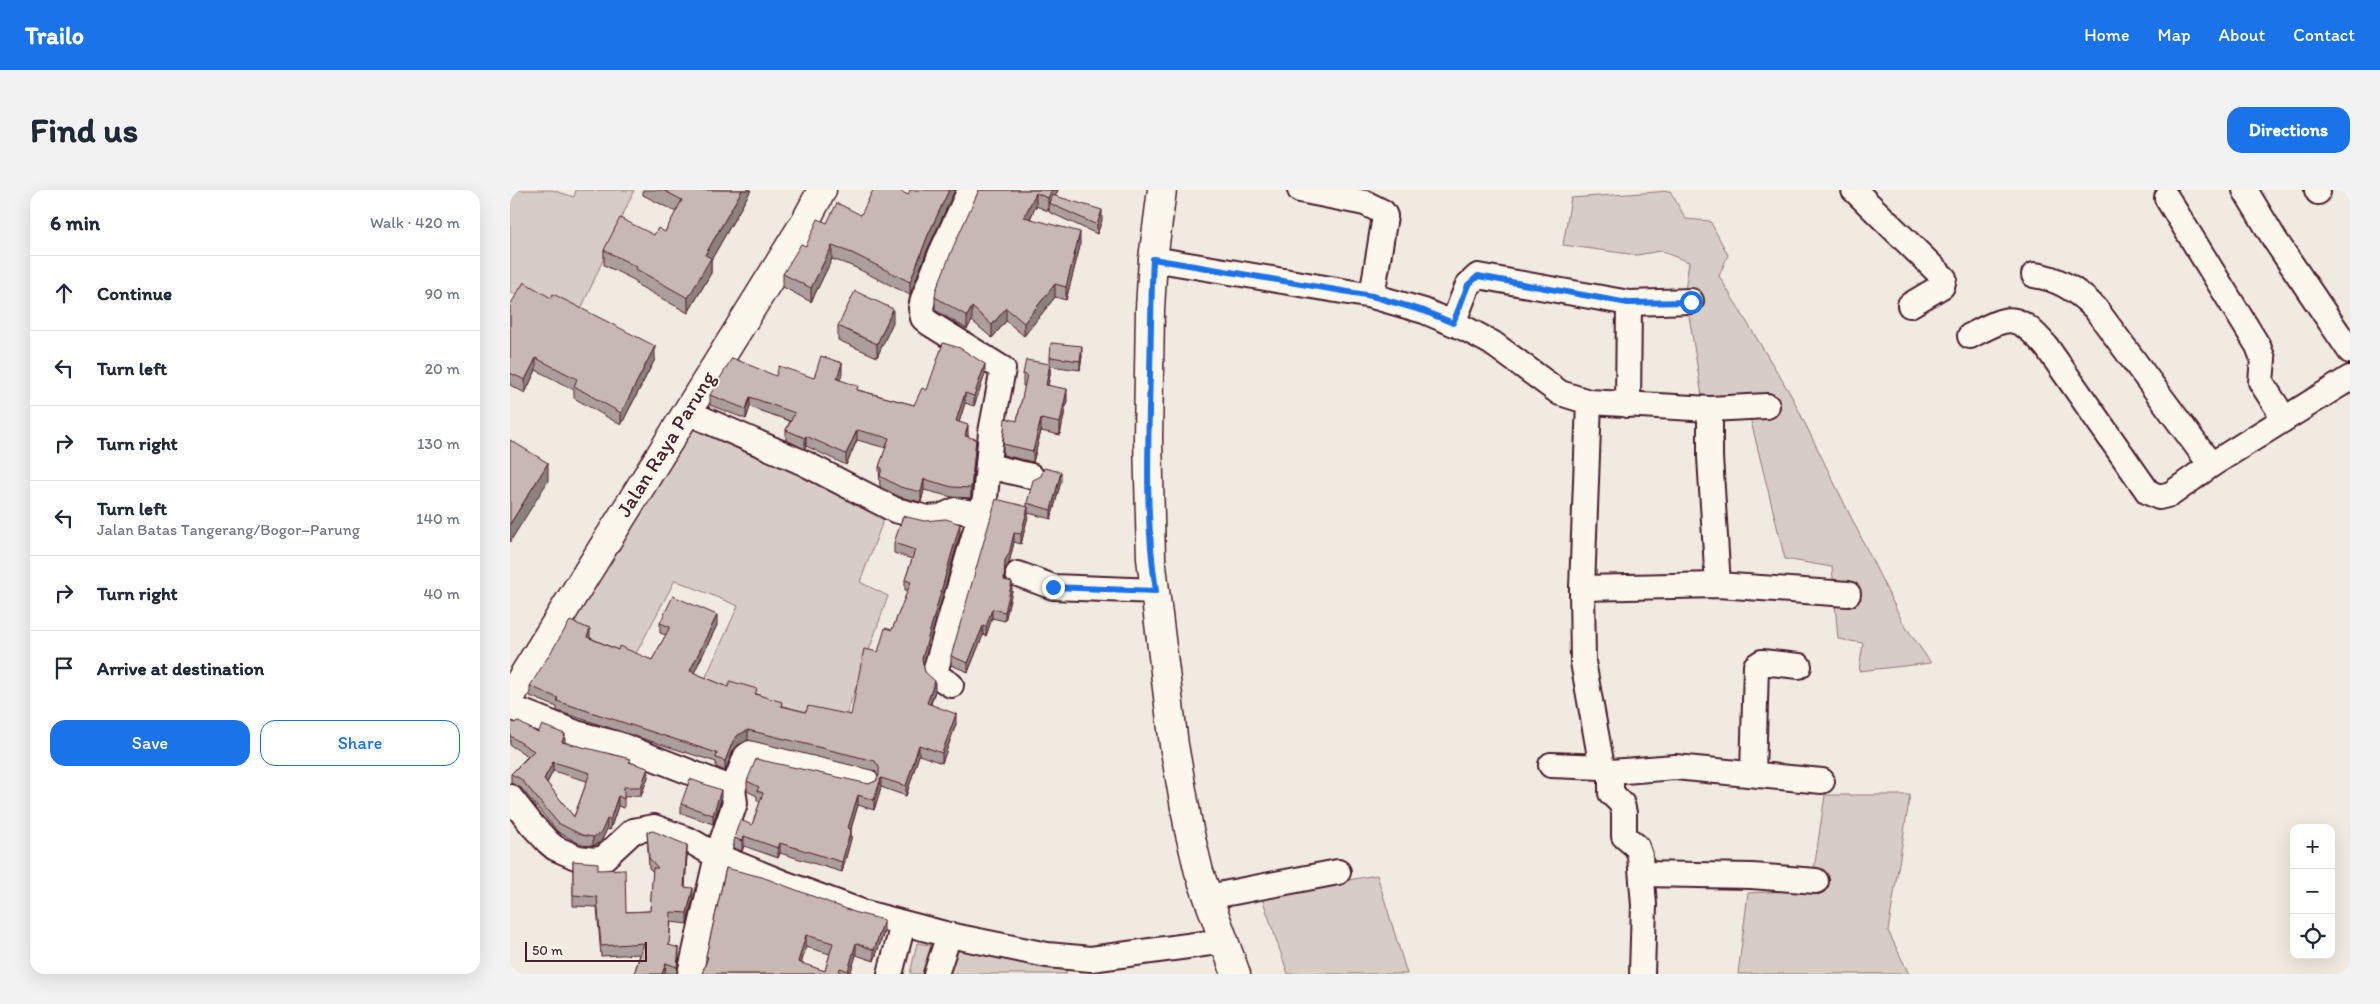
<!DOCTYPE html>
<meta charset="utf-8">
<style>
body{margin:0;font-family:Itim,sans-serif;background:#f2f2f3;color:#1f2937}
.controls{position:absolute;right:15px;bottom:15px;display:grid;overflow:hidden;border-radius:10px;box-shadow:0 5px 20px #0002}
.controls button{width:45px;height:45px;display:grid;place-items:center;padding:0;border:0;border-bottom:1px solid #e0e1e3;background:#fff;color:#1f2937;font:25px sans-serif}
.scale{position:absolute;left:15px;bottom:12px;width:122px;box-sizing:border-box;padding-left:5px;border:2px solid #4a1f2b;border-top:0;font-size:14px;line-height:18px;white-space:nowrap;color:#4a1f2b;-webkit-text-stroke:4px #fbf7ec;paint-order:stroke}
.stop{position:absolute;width:15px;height:15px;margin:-11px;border:4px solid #1a73e8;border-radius:50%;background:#fff}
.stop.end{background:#1a73e8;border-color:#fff;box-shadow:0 1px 5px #0008}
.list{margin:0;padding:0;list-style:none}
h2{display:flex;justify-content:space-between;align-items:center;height:65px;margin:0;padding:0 20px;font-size:21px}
h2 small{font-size:16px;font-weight:400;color:#747a83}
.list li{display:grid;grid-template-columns:32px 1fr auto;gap:15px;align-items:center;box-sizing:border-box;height:75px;padding:0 20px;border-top:1px solid #e0e1e3}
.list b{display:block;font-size:19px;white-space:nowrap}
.list p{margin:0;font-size:16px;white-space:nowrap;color:#747a83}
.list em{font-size:16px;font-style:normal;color:#747a83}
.actions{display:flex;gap:10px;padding:15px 20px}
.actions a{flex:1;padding:11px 0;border:1px solid #1a73e8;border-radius:15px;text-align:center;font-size:18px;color:#1a73e8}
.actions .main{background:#1a73e8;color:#fff}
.icon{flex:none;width:28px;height:28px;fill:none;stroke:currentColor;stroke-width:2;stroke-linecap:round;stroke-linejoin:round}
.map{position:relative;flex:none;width:1840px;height:784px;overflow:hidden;border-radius:15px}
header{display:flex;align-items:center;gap:30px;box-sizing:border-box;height:70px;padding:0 25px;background:#1a73e8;color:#fff}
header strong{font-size:24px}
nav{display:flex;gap:28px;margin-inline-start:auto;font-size:18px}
.intro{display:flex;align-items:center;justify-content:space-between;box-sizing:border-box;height:120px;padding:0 30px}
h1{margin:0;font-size:35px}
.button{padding:12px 22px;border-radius:15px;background:#1a73e8;color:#fff;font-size:18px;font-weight:700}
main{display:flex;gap:30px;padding:0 30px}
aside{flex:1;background:#fff;border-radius:15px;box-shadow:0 5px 20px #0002}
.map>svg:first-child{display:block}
</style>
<header>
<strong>Trailo</strong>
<nav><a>Home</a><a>Map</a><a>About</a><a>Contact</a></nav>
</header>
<div class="intro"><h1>Find us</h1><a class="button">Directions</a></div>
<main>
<aside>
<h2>6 min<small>Walk · 420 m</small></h2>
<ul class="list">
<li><svg class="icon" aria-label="ahead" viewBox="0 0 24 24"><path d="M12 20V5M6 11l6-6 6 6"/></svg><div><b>Continue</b></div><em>90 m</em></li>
<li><svg class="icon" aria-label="left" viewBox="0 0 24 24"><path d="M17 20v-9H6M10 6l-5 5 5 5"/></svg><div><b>Turn left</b></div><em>20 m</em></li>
<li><svg class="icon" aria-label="right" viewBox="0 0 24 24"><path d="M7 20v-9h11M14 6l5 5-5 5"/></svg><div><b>Turn right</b></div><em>130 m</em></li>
<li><svg class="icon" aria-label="left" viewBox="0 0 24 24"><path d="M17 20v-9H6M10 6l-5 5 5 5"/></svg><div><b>Turn left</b><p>Jalan Batas Tangerang/Bogor–Parung</p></div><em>140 m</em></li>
<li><svg class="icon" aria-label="right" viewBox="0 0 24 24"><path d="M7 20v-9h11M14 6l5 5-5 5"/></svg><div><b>Turn right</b></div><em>40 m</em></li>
<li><svg class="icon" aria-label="arrive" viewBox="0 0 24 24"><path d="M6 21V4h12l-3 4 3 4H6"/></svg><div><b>Arrive at destination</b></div></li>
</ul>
<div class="actions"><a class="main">Save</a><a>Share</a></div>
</aside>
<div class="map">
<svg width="1840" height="784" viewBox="0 0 1840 784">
<rect width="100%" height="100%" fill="#f0eae0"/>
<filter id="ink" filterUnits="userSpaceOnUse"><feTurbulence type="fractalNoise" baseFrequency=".02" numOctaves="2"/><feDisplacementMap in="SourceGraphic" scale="10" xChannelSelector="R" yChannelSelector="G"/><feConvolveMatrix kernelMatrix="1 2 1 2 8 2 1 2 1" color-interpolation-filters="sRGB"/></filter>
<g filter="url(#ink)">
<!-- green -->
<g fill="#d8ccc6" stroke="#917678">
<path d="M0,0H42L64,7L66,0H124L64,135L0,102Z"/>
<path d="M1160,1L1176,29L1200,31L1218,65L1209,86L1281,205L1393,433L1421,473L1349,481L1353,453L1328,449L1322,377L1275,369L1235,207L1193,212L1175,101L1179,72L1150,61L1127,65L1053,55L1061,8Z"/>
<path d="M163,231L250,258L378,318L350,392L378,406L329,546L190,500L228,416L165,390L122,471L42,434Z"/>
<path d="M1315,605H1400L1378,741L1399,784H1228L1238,703L1301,700Z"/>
<path d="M867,685L897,784H778L751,705Z"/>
<path d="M407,753L557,779L556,784H400Z"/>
</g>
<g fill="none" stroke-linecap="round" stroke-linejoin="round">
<defs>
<g id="minor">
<path d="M790,0L855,13L873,22L875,26L862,106"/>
<path d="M1344,0L1434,88L1432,96L1400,115"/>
<path d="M1735,0L1765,50L1840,161"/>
<path d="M1807,0L1808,2"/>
<path d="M1657,8L1748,156L1753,169L1751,192L1774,228"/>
<path d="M643,69L862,106L914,121L956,139L982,153L1050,203L1079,212L1200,219L1257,216"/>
<path d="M1524,85C1548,88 1568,101 1585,118L1701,275"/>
<path d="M943,133L958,95L968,86L1119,113L1181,111"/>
<path d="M1460,146C1499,126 1505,121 1536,156L1638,302L1649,307L1661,304L1701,275L1840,188"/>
<path d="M1079,212L1072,398L1073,472L1092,577"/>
<path d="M1118,215L1119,113"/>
<path d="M1200,219V267L1208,395"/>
<path d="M177,222L294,273L385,320L417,328L430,327L446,320L470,324"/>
<path d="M478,276L521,286"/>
<path d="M508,384L543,397L646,401"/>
<path d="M1072,398L1208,395L1338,404"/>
<path d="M441,495L427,486L425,482L475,308L481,242L493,179L419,133L413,128L411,118L413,109L431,63L460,0"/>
<path d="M0,517L66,543L108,554L223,599L225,613L207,666L180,784"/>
<path d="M1041,575L1092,577L1101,582L1165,577L1312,591"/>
<path d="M1101,582V603L1112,614L1114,623V646L1127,657L1130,666L1134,715L1132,784"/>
<path d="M1243,584L1246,476L1252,472L1289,476"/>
<path d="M223,599L236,566L240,563L356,591"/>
<path d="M0,607L22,635L38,652L45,658L68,668L84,670L94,668L123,641L144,637L179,650L207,666L276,694L352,722L439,745L537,765L581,769L715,751"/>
<path d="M1132,684L1242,686L1306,691"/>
<path d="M698,707L828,682"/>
<path d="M380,784L393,734"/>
<path d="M426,784L439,745"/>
</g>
<path id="major" d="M652,0L643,69L640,119L638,248L641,368L664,555L679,640L689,682L726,784"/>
<path id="highway" d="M0,507L295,32L312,0"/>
</defs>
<!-- minor casing -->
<use href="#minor" stroke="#4a1f2b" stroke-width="28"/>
<!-- major casing -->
<use href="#major" stroke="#4a1f2b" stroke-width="31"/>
<!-- highway casing -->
<use href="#highway" stroke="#4a1f2b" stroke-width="31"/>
<!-- minor -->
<use href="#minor" stroke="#fbf7ec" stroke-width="24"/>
<!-- major -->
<use href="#major" stroke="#fbf7ec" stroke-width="28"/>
<!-- highway -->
<use href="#highway" stroke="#fbf7ec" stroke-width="28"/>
</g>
<!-- wall -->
<g fill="#ac9e9a" stroke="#4a1f2b" fill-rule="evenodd">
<path d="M133,0H241L201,70V83L178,123L126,94V91L94,75V60L155,42L166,22L133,5Z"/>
<path d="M469,0H548L545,6L592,30L587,44L539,22V19L538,21L526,16L520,29L570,56L556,110L545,107L514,146L496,131L482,148L462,131L457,139L425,120V107Z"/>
<path d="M317,33L418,58L400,105L342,76L322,69L301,112L273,97V84Z"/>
<path d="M0,115L145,169L111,235L64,208V200L26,180L15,203L0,195Z"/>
<path d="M383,132L367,167L328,150V136Z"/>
<path d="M572,166L570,180L540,176V185L538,195L557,210L550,245L531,241L523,272L493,265V254L507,231L515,196H513V184L540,174V167Z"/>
<path d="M332,184L330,190L348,200L404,215L417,200L475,184L464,216L455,213L449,232L458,245V246L466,259L461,308L442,307L414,300L411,312L390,307L370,297L369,277L376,258L347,250L336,275L296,256L295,259L276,250V240L280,231L240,217L236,229L200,215V205L266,186L304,188Z"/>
<path d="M551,291L541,329L518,323V326L511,354L504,352L499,373L495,380L494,390L502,401L495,431L482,428L476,446L473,445L458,482L441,475V466L517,316V313Z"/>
<path d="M450,344L413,474L415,482L425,501L421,514L446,534L432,573L409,565L396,606L371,597L364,620L348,615L341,639V649L332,682L270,663L268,668L234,656L232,661L224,658V648L242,635L250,612L247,611V606L237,601V591L359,594L366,591L368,586L365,581L238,550L228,555L223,561L215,581L206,577V572L47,521V517L20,506V496L80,448L108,460L142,470L156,445L150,443V433L207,435L184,483L218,497L247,504L272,516L296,522L341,525L368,462L382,440L398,400H395V390L402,369L384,363V353Z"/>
<path d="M0,531L28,543L55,553L121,572L138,587L131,606L114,607V618L108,616L100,640L97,639L91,652L83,656L72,655L48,642L11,598L1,593V584L18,566L0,555ZM43,581L77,591L64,627L37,593Z"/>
<path d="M211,609L203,634L171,623V614Z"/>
<path d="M137,642L177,665L175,697L183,708L177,734L161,732L159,755L169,768L167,784L156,783L155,784H124L130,764L91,766L87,717L63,716V671L88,680L116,722L140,721L143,682L139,678Z"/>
<path d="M216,678L374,742L364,771L346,765L340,784H192L196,775V766ZM296,757L320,764L315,781L291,774Z"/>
</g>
<!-- shaded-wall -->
<g fill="#8c817d" stroke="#4a1f2b">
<path d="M232,0H241L201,70V83L178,123V108L195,65Z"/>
<path d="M439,0H445L418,58L400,105V92L418,45Z"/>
<path d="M542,0H548L542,14L539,13V19L538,21V8Z"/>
<path d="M526,3V16L514,40V27Z"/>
<path d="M592,20V30L587,44V35Z"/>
<path d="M570,42V56L556,110V97Z"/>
<path d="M322,56V69L301,112V98Z"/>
<path d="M545,94V107L514,146V133Z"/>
<path d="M462,117V131L457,139V126Z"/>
<path d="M496,118V131L482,148V135Z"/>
<path d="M383,119V132L367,167V154Z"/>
<path d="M145,156V169L111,235V223Z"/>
<path d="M572,156V166L570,180V171Z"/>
<path d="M26,168V180L15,203V190Z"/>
<path d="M332,173V184L327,200V189Z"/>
<path d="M475,174V184L464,216V206Z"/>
<path d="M540,174V185L536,206V195Z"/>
<path d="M557,199V210L550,245V233Z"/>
<path d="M455,203V213L446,242V231Z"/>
<path d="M240,207V217L236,229V219Z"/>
<path d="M531,229V241L523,272V261Z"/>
<path d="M458,235V245L455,256V246Z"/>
<path d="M347,240V250L336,275V264Z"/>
<path d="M296,246V256L295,259V248Z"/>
<path d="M466,249V259L461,308V298Z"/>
<path d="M38,273V291L0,352V334Z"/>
<path d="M551,282V291L541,329V320Z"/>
<path d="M414,289V300L411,312V302Z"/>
<path d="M518,317V326L511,354V344Z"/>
<path d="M450,334V344L412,479V469Z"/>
<path d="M504,343V352L499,373L495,380L494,399L495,370Z"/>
<path d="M502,392V401L495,431V422Z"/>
<path d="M482,419V428L476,446V437Z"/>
<path d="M207,425V435L180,491V481Z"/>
<path d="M473,436V445L458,482V473Z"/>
<path d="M80,439V449L77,447Z"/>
<path d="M425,491V501L417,523V513Z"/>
<path d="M446,524V534L432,573V563Z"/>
<path d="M238,540V550L228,555L223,561L215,581V571L223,551L228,545Z"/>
<path d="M55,544V554L52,552Z"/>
<path d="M409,555V565L396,606V596Z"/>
<path d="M43,572V581L34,599V589Z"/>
<path d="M138,578V587L131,606V597Z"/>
<path d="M371,588V597L364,620V610Z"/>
<path d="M211,600V609L203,634V625Z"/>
<path d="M348,605V615L338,648V638Z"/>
<path d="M108,606V616L100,640V630Z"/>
<path d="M97,629V639L91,652L83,656V647Z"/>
<path d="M341,639V649L332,682V672Z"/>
<path d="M234,646V656L232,661V651Z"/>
<path d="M270,653V663L268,668V658Z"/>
<path d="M177,655V665L174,707V697Z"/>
<path d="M183,698V708L177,734V723Z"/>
<path d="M374,730V742L364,771V760Z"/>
<path d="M296,745V757L288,784V772Z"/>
<path d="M346,753V765L340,784H338V781Z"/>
<path d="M169,758V768L167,784V777Z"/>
<path d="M156,773L155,784H152Z"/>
</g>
<!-- building -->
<g fill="#c8b8b3" stroke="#4a1f2b" fill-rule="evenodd">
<path d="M153,0H232L195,65L201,68L178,108L126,79L127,77L94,60L110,28L144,45L148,38L155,42L172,10Z"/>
<path d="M363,0H388L398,5L400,0H439L418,45L400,92L342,63L322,56L301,98L273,84L291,54L296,56L308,29L317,33L327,13L351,25Z"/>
<path d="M469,0H542L538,8L526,3L514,27L570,42L556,97L545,94L514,133L496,118L482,135L462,117L457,126L425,107L426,100L444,55Z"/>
<path d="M542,5L592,20L587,35L539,13Z"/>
<path d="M14,92L41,108L43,104L145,156L111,223L64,196L67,189L26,168L15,190L0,183V115Z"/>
<path d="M345,101L383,119L367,154L328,136Z"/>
<path d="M433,153L450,158L475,174L464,206L455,203L446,231L458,235L455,246L466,249L461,298L442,297L414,289L411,302L390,297L370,286L372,278L369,277L379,248L347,240L336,264L296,246L295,248L276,240L285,223L240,207L236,219L200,205L222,168L266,186L269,176L304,188L311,166L332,173L327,189L348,196L347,200L404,215L412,198L417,200Z"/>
<path d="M541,153L572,156L570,171L540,167Z"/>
<path d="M516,170L540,174L536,195L557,199L550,233L531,229L523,261L493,254L495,228L507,231L517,185L513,184Z"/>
<path d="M0,250L38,273L0,334Z"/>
<path d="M534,278L551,282L541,320L517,313L523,290L531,286Z"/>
<path d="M486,309L518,317L511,344L504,343L499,364L495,370L494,390L502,392L495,422L482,419L476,437L473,436L458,473L441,466Z"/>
<path d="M393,326L414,331L436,329L450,334L412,469L415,482L425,491L417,513L446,524L432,563L409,555L396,596L371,588L364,610L348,605L338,638L341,639L332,672L270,653L268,658L234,646L232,651L224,648L230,630L242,635L253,603L247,601L249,597L237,591L246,569L359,594L366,591L369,585V577L365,571L238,540L228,545L223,551L215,571L206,568L207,563L47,511L48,508L20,496L60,431L80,439L77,447L108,460L109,456L142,470L160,437L150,433L163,406L207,425L180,481L218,497L220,491L247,499L245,504L272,512L271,516L296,522L298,516L341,525L354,459L368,462L375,438L382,440L401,392L395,390L405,360L384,353Z"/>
<path d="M0,531L5,533L7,531L28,543L32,535L55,544L52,552L121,569L119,572L138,578L131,597H114V609L108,606L100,630L97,629L91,643L83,647L72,645L48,633L11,589L1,584L24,561L0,546ZM43,572L80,583L64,627L34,589Z"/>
<path d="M180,589L211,600L203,625L171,614Z"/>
<path d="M143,641L177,655L174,697L183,698L177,723L161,722L159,755L169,758L167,777L156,773L152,784H124L134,753L91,756L87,707L63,705V671L88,673V680L115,679L116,722L140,721L143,678H148L139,668L137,642Z"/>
<path d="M216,678L252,687L347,723L374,730L364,760L346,753L338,781L330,778L329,784H192L198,767L196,766ZM296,745L323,753L315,781L288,772Z"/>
</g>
</g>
<g fill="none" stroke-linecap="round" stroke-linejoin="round" filter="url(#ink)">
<!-- route -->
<path stroke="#1a73e8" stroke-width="6" d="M543,397L646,401C635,329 638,256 640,183C641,145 641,107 643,69L862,106L914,121L943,133L958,95L968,86L1118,113L1181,112"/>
</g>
<g text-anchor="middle" stroke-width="4" stroke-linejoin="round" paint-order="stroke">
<!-- street labels -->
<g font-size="21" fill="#4a1f2b" stroke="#fbf7ec">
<text transform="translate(156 254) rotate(-58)" y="7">Jalan Raya Parung</text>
</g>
</g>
</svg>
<div class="controls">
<button>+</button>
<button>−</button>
<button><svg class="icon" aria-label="locate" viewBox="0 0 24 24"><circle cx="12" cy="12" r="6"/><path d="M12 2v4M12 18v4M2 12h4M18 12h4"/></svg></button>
</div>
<div class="scale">50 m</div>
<div class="stop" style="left:1181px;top:112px"></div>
<div class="stop end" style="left:543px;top:397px"></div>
</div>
</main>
